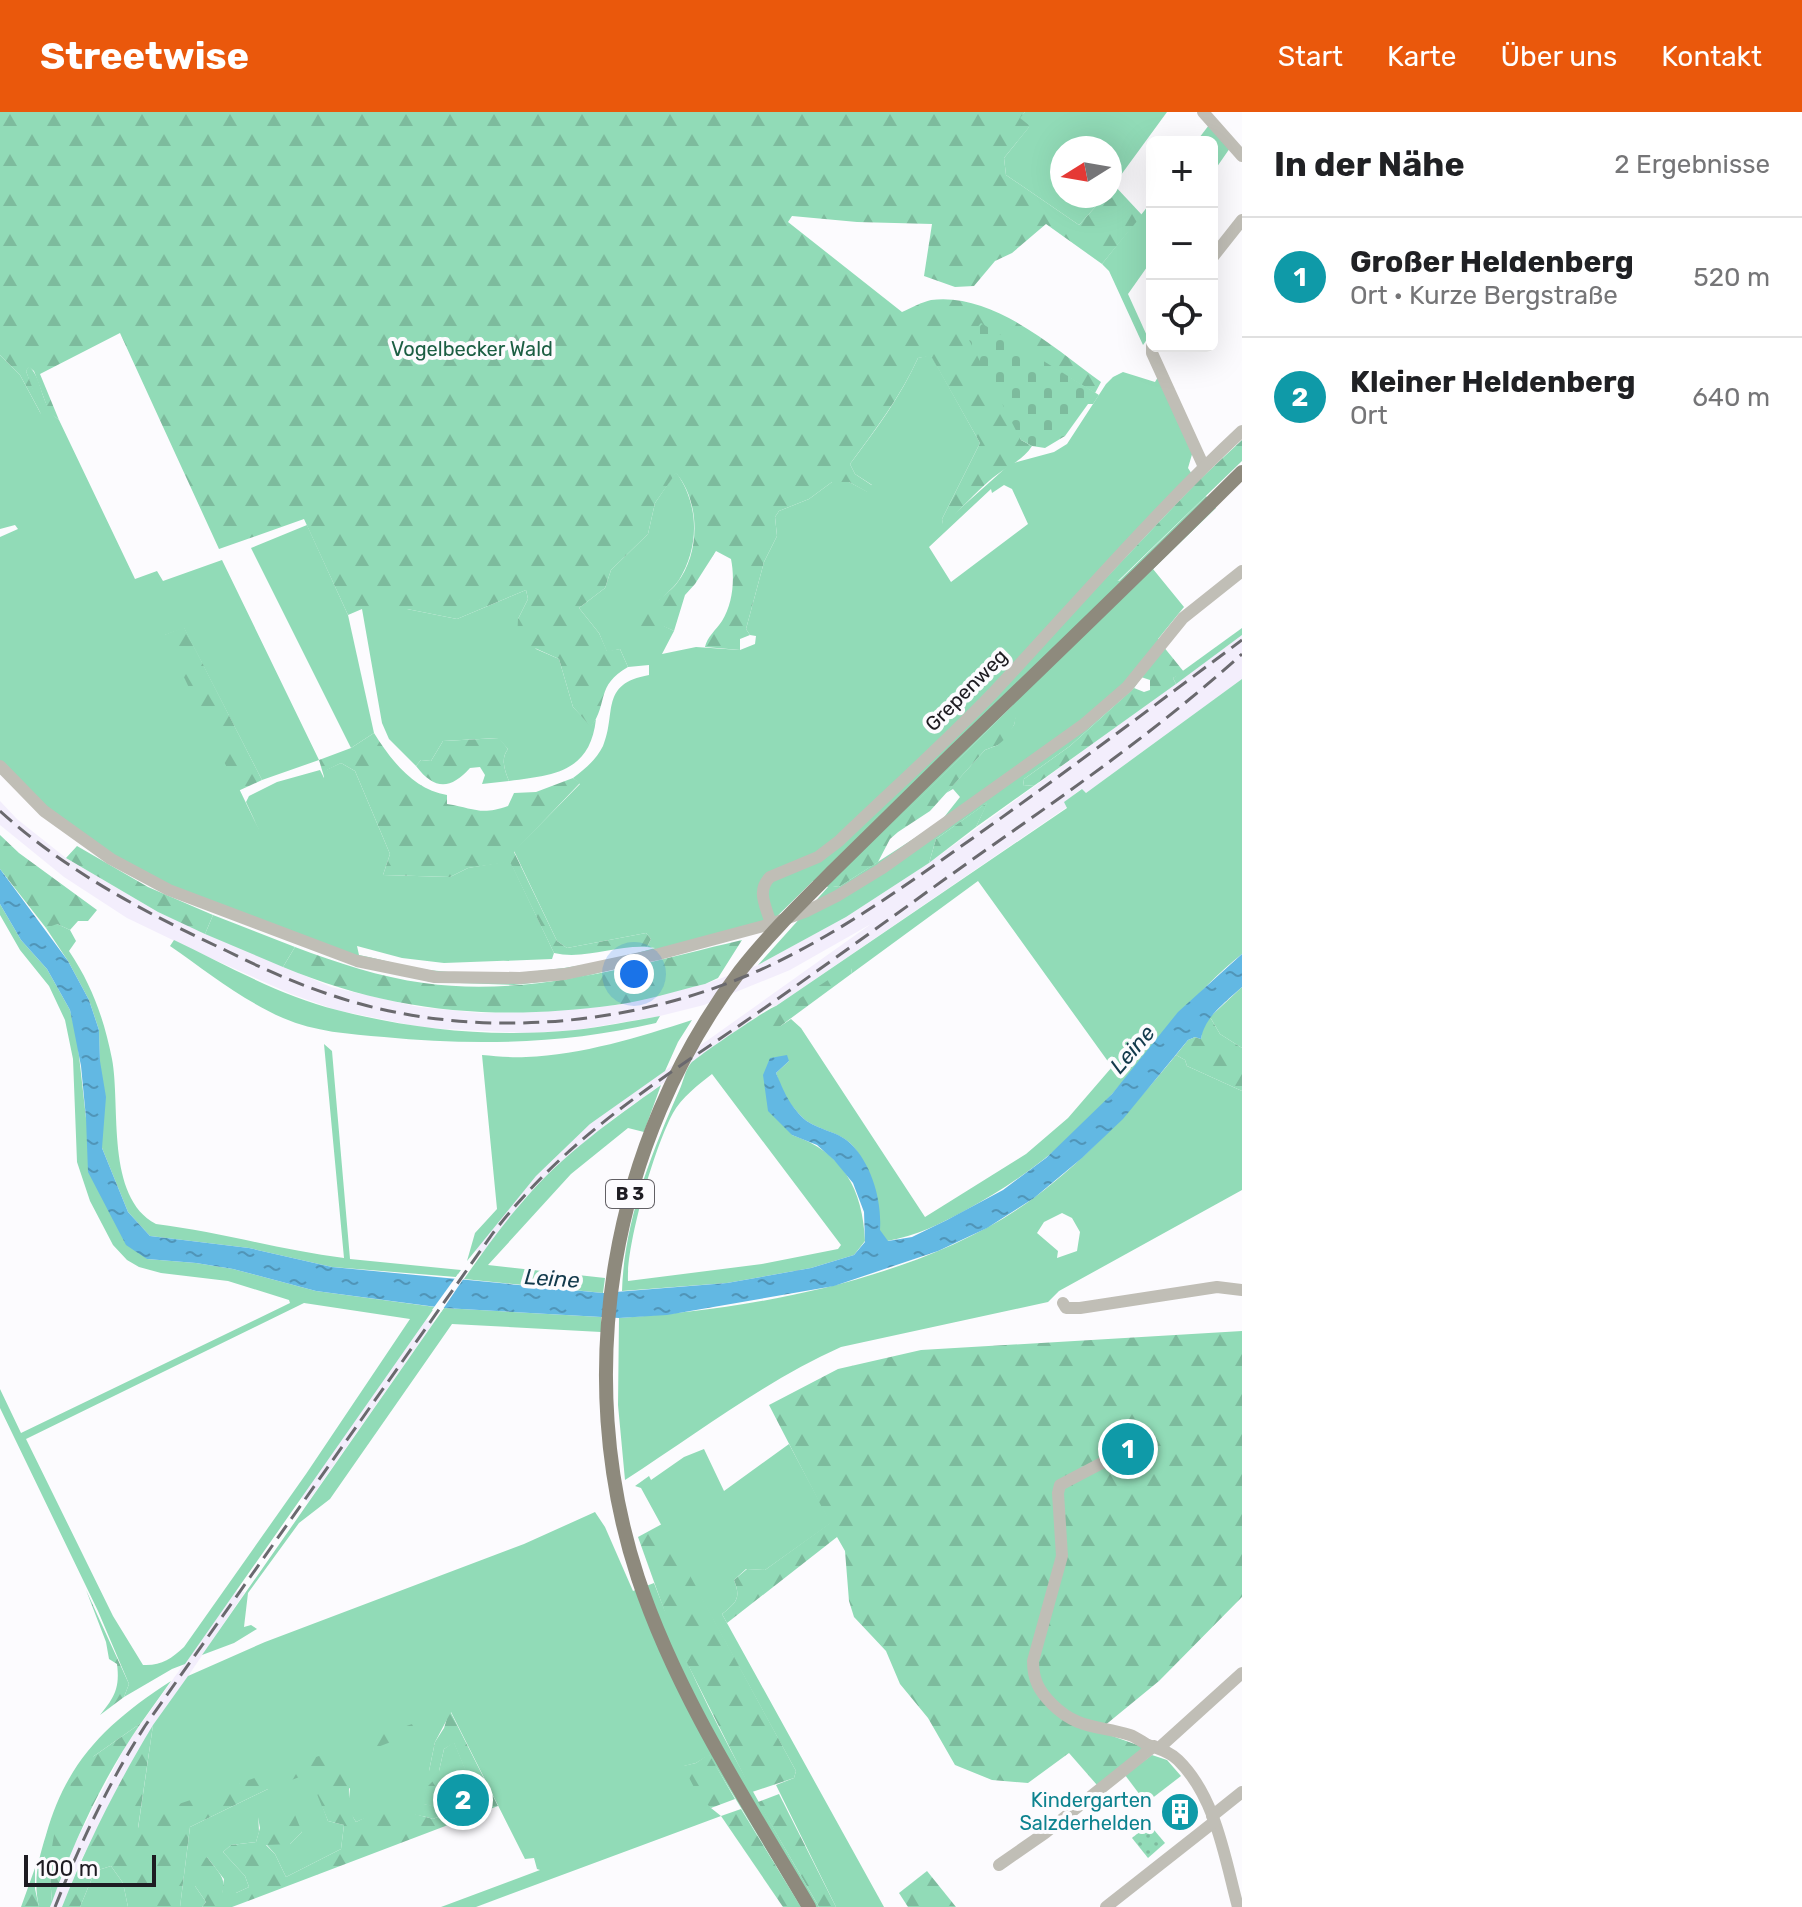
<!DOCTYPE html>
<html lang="de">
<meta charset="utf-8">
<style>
body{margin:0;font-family:Rubik,sans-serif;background:#f2f2f2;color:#202124}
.controls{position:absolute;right:24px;top:24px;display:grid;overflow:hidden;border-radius:12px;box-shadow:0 8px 32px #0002}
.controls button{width:72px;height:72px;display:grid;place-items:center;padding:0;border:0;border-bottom:2px solid #e0e0e0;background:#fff;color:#202124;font:40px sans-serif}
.compass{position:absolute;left:1050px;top:24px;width:72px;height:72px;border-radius:50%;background:#fff;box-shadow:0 8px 32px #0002;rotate:259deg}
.scale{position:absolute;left:24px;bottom:20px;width:132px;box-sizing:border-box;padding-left:8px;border:4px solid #1e1c22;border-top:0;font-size:22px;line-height:28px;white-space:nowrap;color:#1e1c22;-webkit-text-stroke:6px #fcfbfe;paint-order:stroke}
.you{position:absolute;left:634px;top:862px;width:28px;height:28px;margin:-20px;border:6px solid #fff;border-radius:50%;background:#1a73e8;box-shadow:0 0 0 12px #1a73e833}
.badge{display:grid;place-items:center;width:52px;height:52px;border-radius:50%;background:#ea580c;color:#fff;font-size:26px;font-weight:700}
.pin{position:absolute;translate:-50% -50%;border:4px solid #fff;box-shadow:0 2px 8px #0006}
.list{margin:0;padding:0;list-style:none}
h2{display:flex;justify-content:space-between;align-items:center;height:104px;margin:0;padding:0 32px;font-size:34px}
h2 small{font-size:26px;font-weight:400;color:#757577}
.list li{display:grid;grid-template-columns:52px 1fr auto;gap:24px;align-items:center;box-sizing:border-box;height:120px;padding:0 32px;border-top:2px solid #e0e0e0}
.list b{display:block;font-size:30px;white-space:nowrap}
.list p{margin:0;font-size:26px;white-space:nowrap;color:#757577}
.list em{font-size:26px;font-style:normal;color:#757577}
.icon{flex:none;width:44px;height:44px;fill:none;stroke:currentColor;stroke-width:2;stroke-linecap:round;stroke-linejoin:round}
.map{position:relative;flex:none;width:1242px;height:1795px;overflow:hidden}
header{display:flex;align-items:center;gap:48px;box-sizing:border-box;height:112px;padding:0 40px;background:#ea580c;color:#fff}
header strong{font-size:38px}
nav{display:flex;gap:44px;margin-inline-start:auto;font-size:28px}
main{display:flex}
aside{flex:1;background:#fff}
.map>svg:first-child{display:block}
</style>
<header>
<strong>Streetwise</strong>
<nav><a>Start</a><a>Karte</a><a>Über uns</a><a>Kontakt</a></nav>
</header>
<main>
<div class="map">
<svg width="1242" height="1795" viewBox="0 0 1242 1795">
<defs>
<pattern id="forest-firs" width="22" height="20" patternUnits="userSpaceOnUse" patternTransform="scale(2)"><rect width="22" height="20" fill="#91dbb7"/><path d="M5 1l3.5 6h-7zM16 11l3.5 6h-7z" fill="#7dbb9d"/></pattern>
<pattern id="cemetery-stones" width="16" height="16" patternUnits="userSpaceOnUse" patternTransform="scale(2)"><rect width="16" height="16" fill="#91dbb7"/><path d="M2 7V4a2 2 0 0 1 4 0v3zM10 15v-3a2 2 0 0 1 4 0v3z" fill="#7dbb9d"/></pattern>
<pattern id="park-dots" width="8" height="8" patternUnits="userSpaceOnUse" patternTransform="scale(2)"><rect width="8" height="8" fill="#91dbb7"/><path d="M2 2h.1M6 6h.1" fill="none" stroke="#7dbb9d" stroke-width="1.8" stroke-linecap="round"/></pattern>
<pattern id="water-ripples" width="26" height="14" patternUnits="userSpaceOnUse" patternTransform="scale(2)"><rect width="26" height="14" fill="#62b8e3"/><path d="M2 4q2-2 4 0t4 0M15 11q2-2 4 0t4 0" fill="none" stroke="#5095b8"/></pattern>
</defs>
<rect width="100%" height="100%" fill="#fcfbfe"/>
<!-- built -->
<g fill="#f3eefc">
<path d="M1242,523V567L1086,681L1081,677L1065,690L1067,695L776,894L770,895L614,1006L561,1051L525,1086L482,1142L474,1138L500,1106L536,1064L590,1012L871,812L790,858L704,893L660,904L577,918L528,921L425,916L336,898L291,882L206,844L127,806L64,765L0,713V689L17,707L66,746L158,800L331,875L419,895L481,901L537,900L617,893L705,872L758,853L846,805L929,751Z"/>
<path d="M426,1208L434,1210L308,1390L301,1385Z"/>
<path d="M236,1479L245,1480L138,1638L80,1750L62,1795H50L69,1743L126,1633Z"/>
</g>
<!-- grass -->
<g fill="#91dbb7" fill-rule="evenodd">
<path d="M1025,0H1167L1110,78V36H1062V84H1105L1079,113L1006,63L1004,46L1029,15L1019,6Z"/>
<path d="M1209,13L1230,36L1212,62V30H1196Z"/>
<path d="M1152,89V148L1128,182L1148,226L1143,233L1109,159L1102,152Z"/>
<path d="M0,243L20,263L41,302L26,259L29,254C44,269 39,292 59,308L135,467L157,459L163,469L222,448L319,648L262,668L184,516L165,523L260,720L246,690L249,684L277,670L320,658L324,666L326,658L341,651L355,659L390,742L383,763L450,765L468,756L510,749L554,841L552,847L444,851L402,846L357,834L359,843C385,848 412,857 439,859C510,867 586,856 655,836L647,835L651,827L646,821L567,836L557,829L514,739L580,672L573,666C585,657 596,648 603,634C617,601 599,572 649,563V553L628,555L620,537L607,540L599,521L579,496L605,476L611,458L648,422L655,391L676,360C699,392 700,434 679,468C672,478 661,486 652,495L662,513L674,519L662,542L696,535L740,538L755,532L756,524L750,523L746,517L764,450L777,424L775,405L779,399L809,387L832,370H849L868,380V375L872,373L855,362L850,352C875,319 901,284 918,246L931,243L980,331L942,407L943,412L1010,352L1054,340L1067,332L1106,272L1113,265L1123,260L1155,270L1158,265L1193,339L1188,356L1197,370L1108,464L1119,469L1206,384L1216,396L1153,457L1184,495L1158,527L1163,534L1134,576L1070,634L1024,667L1023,674L1035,673L976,715L987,691L936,727L929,751L846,805L758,853L828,775L813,769L761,820L578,866L514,873L430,870L171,784L0,662V425L18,417L15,413L0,417ZM1004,373L1012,377L1028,412L951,470L929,435L991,377L992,381ZM1013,593L1016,602L1014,613L998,633L985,638L946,681L953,677L960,685L941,709L839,775L833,774Z"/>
<path d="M307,413L348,503L374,621L351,636L251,436Z"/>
<path d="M526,478L528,487L518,507L536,537L559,547L573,595L591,614L596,607C590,660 555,663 509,669C505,659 500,647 508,637L498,626L443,629L431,649L421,648L416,654L389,627L382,611L362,497H407L457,507Z"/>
<path d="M1242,516V523L1176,572L1173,566Z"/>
<path d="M1242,567V842C1183,889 1141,954 1088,1008C1052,1044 1011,1074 966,1098C940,1112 916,1124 887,1129L879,1118C882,1094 868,1048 850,1031C836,1018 814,1018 801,1004C795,998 790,991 785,985C780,979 779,968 776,961L789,949L770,946L792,1023C843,1040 863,1078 865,1129L854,1143L811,1156L727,1171L622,1179C624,1110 651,1042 679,979C683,971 685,958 691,951C698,944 770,895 776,894L1067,696L1064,690L1082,677L1086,681ZM978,769L1112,955L1068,1006L1026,1042L925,1105L801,916L791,907L779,915L852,856L851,862ZM712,962L841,1133L838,1137L762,1152L628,1169C626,1132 655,1034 673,1001C681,986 699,972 712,962Z"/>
<path d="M0,792L21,828L47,857L70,898L77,926L86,1006L147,1147L196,1151L233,1157L316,1179L435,1195L185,1552L172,1557L124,1585L129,1572L98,1499L0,1296V1277L21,1321L290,1191L289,1188L228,1169L161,1161L139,1155L127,1148L113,1133L90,1089L77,1050L73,947L65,908L49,874L20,838L0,803ZM304,1191L410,1207L306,1362L184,1535C171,1547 161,1554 143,1553L113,1504L26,1327Z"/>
<path d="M213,803L295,835L283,855L205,822Z"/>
<path d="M55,811L70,818L76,829L69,839C92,873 104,907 112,947C121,995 105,1085 156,1112C220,1120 281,1138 344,1146L324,932L332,939L350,1147L461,1158L456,1165L332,1155L249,1136L150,1124L128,1100L102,1036L99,918L89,888L68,849L46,816Z"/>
<path d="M174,828C226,853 281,884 337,898C415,918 495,926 575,918C603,915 631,909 660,904L656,911C566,932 476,934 384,925C349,922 315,920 283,906C242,888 206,859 170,834Z"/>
<path d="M1242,875V936L1220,922L1210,905Z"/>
<path d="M692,908L678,930L665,959L590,1012L536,1064L467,1149L475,1121L497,1097L482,943C496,944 511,946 526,945C582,943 639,925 692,908Z"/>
<path d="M1176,943L1185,948L1187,954L1242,979V1078L1059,1179L1048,1190L841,1235C765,1269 696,1322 625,1368L618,1293L619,1206C751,1198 927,1166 1035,1085C1089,1045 1133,995 1176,943ZM1062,1101L1072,1106L1080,1120L1077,1139L1057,1146L1058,1139L1037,1121L1044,1110Z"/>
<path d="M661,973L644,1020L628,1016L571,1062L488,1153L605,1166L603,1181L464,1167C483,1140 502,1113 524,1088C562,1043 613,1007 661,973Z"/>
<path d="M444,1196L601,1205V1220L452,1212L330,1387L299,1411L248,1481L244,1515L251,1513L257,1517L234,1531L202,1543Z"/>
<path d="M789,1332L831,1411L765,1458L746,1457L734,1468C741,1486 737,1490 722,1502L884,1795H836L776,1673L794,1666L796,1659L641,1376L635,1374L649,1364L651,1368L684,1345L704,1337L724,1379Z"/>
<path d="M595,1400L605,1415L633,1479L654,1471C697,1585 758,1690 819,1795H801L709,1643L696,1651L684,1654L711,1696L721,1704L476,1795H441L540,1758L537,1757L534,1746L525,1747L451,1600L435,1630L429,1659H439L444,1637L454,1630L474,1678L463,1675L448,1666L424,1692L454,1698L433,1707C408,1699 380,1699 356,1710L348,1697L350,1676L322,1693L328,1709L344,1713L341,1737L286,1765L275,1742L266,1732H290L302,1720L258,1700L259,1720L256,1730L231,1733L223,1740L245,1764L249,1775L236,1781H222L224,1767L207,1745L195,1774L206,1790L202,1795H180L190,1715L268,1677L260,1667L239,1672L138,1717L153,1613L188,1564L265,1530L524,1432Z"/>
<path d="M171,1569L141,1611L94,1644L49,1752L52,1790L50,1795H39C33,1768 38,1749 46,1723C67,1648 108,1610 171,1569Z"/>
<path d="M1152,1643L1167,1648L1181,1664L1146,1691L1125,1663Z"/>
<path d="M111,1754L123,1771L128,1795H80L95,1759Z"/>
</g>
<!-- forest -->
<g fill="url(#forest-firs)">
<path d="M0,0H1025L1020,6L1030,14L1004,46L1006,63L1079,113L1105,84H1110V78L1114,73L1142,103L1102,152L1046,112L1012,141L995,149L974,174L955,175L924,164L932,112L857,110L792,104L788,110L902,200C911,196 922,190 931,188C993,180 1054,236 1101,270L1095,281L980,212L1021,328L1032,334C1022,350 1004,355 989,369C973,383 959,399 943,413L942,407L980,331L931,244L918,246C901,284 875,318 850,352L855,362L873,374L868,376L869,381L849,370H832L809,387L779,399L775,405L777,424L764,450L746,517L750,523L740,527V538L705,535C707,525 716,518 722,509C733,491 735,467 731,447L716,439L695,472L685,483L674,519L663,514L652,524L638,518C643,510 647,499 654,492C661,485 671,479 677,471C701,440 700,389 676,361L655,391L648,422L611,458L605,476L579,496L599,521L607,539L620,537L628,555C595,574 609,590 591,615L573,595L559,547L517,528L518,507L528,487L526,478L457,507L407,497H362L348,503L304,407L219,437L120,221L40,262L59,308L49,300L34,259L29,255L26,259L46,311L20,263L0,243Z"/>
<path d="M1242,328V349L1118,469L1107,465L1197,370Z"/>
<path d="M184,515L262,668L238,679L164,523Z"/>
<path d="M1163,534L1184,560L1173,566L1176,572L1035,673L1023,674L1024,667L1070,634L1134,576L1144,580L1150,578V568L1141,565Z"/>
<path d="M1013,593L1019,594L1014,613L1007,625L998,633L985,638L930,699L898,720L890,727L878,750L839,775L832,774Z"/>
<path d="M374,621C390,647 414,678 447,683V692C474,696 480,704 508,694L514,681L536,680L573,666L580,671L514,740L557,829L567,836L646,821L651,827L647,835C617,833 584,848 554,841L510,750L468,756L450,765L383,763L390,742L355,659L341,651L327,658L325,668L319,648L351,636Z"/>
<path d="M499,626L508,637C500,647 505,659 509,669L482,672L485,663L480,655L470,656C451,677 435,679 416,654L421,648L431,649L443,629Z"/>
<path d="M988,690L976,715L929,751L936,727Z"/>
<path d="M0,723L19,741L97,798L88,809H78L70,818L57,812L46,816L0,757Z"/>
<path d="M77,734L148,775L213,803L205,822L158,800L66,746Z"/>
<path d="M742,828L718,866L705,872C675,879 645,889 615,893C497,909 393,901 283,855L295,835C338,851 379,865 424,871C531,886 639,852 742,828Z"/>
<path d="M848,855L852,856L851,862L779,915L769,914L768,907Z"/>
<path d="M1210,905L1220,922L1242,936V979L1187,954L1185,948L1176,943L1188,928L1195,925L1201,927L1203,914Z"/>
<path d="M1242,1219V1485L1159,1569L1098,1619L1146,1636L1097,1673L1069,1641L1028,1671L992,1668L955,1653L928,1606L900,1572L886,1539L854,1505L849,1489L845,1439L837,1425L727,1511L722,1502C737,1490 741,1486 734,1468L747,1457L765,1458L830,1411L769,1293L838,1257L921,1238Z"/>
<path d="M662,1412L796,1659L794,1666L752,1680L673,1523L638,1425Z"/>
<path d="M86,1478L129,1572L124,1585L100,1603C115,1585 120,1575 117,1552L109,1547L106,1530Z"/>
<path d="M450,1599L498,1694L232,1795H202L206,1790L195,1774L194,1753L207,1745C216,1758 228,1766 222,1781H236L249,1775L245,1764L223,1740L231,1733L256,1730L260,1716L257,1700L272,1696L295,1703L302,1720L290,1732L266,1733L275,1742L286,1765L341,1737L344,1713L328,1709L312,1670L338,1656L348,1657C351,1678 345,1692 356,1710L372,1702L397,1697L433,1707L452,1699L423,1692L419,1683L433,1669L448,1666L463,1675L473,1677L454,1631L444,1637L439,1659H429L435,1630L444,1616L449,1600L417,1620L268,1677L190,1715L180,1795H128L123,1771L111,1754L95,1759L80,1795H62C87,1732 118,1671 153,1613L138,1716L173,1694Z"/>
<path d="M141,1611C103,1666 75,1727 52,1790L49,1752L54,1723L71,1672L94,1644Z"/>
<path d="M709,1642L735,1687L711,1696L698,1683L683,1654L696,1651Z"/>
<path d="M779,1682L836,1795H819L758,1690Z"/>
<path d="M741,1697L801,1795H783L721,1704Z"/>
<path d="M35,1756V1777L39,1795H21Z"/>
<path d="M927,1759L956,1795H908L899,1781Z"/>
</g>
<!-- cemetery -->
<path fill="url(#cemetery-stones)" d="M981,211L1099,283L1093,292H1088L1065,324L1045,336L1032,334L1021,328L968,226Z"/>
<!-- park -->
<path fill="url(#park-dots)" d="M1149,1712L1165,1731L1148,1746L1132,1726Z"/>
<!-- water -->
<path fill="url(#water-ripples)" d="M0,757L68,849L89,888L99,918L100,949L106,985L102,1036L128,1100L150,1124L249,1136L332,1155L603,1181L727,1171L811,1156L854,1143L865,1130L864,1100L853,1071L834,1048L817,1033L792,1023L768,999L763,963L770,946L787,943L789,949L776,961C784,979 787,989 801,1004C814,1018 837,1018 850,1031C872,1052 882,1089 880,1118L888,1129L912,1125L947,1108L1003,1078L1046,1046L1112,982L1178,900L1242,842V875C1225,891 1205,904 1201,927L1195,925L1188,928L1123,1007L1082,1046L1034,1086L987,1116L938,1139L834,1174L667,1203L619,1206L444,1196L316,1179L233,1157L196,1151L147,1147L126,1133L88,1060L86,1006L81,954L70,898L47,857L21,828L0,792Z"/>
<!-- pier -->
<path fill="#fcfbfe" d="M458,1162L466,1163L441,1200L432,1198Z"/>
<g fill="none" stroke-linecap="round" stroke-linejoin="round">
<!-- minor -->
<g stroke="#c0beb6" stroke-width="12">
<path d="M1203,0L1242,44"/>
<path d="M1212,146L1242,108"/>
<path d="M1152,234V241L1204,355"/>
<path d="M0,654L44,699L111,747L169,778L357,849L435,865L520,866L565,862L659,842L771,812L807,799L837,784L881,757L1083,613L1127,575L1183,506L1242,459"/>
<path d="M771,812C766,794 756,779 770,765L818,745L839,729C890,680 944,632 993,581C1075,493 1154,401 1242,319"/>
<path d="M1063,1191L1066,1196H1080L1217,1175L1242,1178"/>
<path d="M1119,1342L1060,1373L1058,1381L1062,1444L1033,1549C1033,1568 1039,1579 1052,1592C1078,1618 1098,1613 1130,1623C1136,1625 1141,1629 1146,1632C1158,1637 1169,1639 1178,1648C1216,1685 1225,1747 1238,1795"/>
<path d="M1159,1636L1242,1561"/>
<path d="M1212,1704L1242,1680"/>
<path d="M999,1753L1045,1721L1154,1634"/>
<path d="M1106,1795L1214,1710"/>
</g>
<!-- major -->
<path stroke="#8e8a7d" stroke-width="14" d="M809,1795C747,1690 677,1583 638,1466C571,1262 611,1030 740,859C768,823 801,791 834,758C873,720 912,681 951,643C1049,549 1146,455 1242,360"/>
<!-- rail -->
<g stroke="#6a696e" stroke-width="3" stroke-dasharray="16 8" stroke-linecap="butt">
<path d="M0,699C67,760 146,801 227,839C261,856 295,871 331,883C463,928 619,917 746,864C830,829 906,773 980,721C1069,658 1155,593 1242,528"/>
<path d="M55,1795C80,1732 108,1672 145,1614L493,1121C572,1019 663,967 766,895C839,844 911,791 983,740C1073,677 1160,616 1242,542"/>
</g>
</g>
<!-- icons -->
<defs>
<symbol id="building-disc" viewBox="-11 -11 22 22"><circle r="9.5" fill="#0f9aa8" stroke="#fcfbfe"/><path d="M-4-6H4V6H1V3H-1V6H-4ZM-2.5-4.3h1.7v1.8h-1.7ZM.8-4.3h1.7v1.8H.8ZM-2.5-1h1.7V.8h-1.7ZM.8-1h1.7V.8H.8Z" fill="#fff"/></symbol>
</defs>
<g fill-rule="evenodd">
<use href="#building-disc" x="1158" y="1678" width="44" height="44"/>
</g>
<g text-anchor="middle" stroke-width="8" stroke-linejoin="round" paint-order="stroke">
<!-- shield labels -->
<rect fill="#fcfbfe" stroke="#615f64" stroke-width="2" x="606" y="1068" width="48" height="28" rx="6"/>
<g font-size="18" font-weight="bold" fill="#1e1c22">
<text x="630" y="1088">B 3</text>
</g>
<!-- park labels -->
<g font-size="20" fill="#1b5e43" stroke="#fcfbfe">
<text x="472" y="244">Vogelbecker Wald</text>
</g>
<!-- street labels -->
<g font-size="20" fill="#1e1c22" stroke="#fcfbfe">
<text transform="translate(966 578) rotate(-45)" y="7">Grepenweg</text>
</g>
<!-- culture labels -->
<g font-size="20" fill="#0d838f" stroke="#fcfbfe" text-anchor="end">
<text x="1152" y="1695">Kindergarten<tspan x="1152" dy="23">Salzderhelden</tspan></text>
</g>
<!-- water labels -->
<g font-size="22" font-style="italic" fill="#133a4c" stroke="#fcfbfe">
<text transform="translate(1132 937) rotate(-49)" y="8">Leine</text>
<text transform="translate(552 1166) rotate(4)" y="8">Leine</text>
</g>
</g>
</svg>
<div class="controls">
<button>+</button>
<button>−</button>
<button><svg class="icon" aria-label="locate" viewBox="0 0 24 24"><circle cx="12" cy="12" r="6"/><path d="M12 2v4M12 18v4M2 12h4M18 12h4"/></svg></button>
</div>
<svg class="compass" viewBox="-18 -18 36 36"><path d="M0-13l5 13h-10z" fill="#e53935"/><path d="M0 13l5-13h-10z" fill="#757577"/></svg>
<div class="scale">100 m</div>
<div class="you"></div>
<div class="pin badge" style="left:1128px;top:1337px;background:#0f9aa8">1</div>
<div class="pin badge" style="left:463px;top:1688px;background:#0f9aa8">2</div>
</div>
<aside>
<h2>In der Nähe<small>2 Ergebnisse</small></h2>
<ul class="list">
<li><span class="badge" style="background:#0f9aa8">1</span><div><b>Großer Heldenberg</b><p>Ort · Kurze Bergstraße</p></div><em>520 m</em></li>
<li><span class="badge" style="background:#0f9aa8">2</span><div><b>Kleiner Heldenberg</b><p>Ort</p></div><em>640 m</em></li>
</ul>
</aside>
</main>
